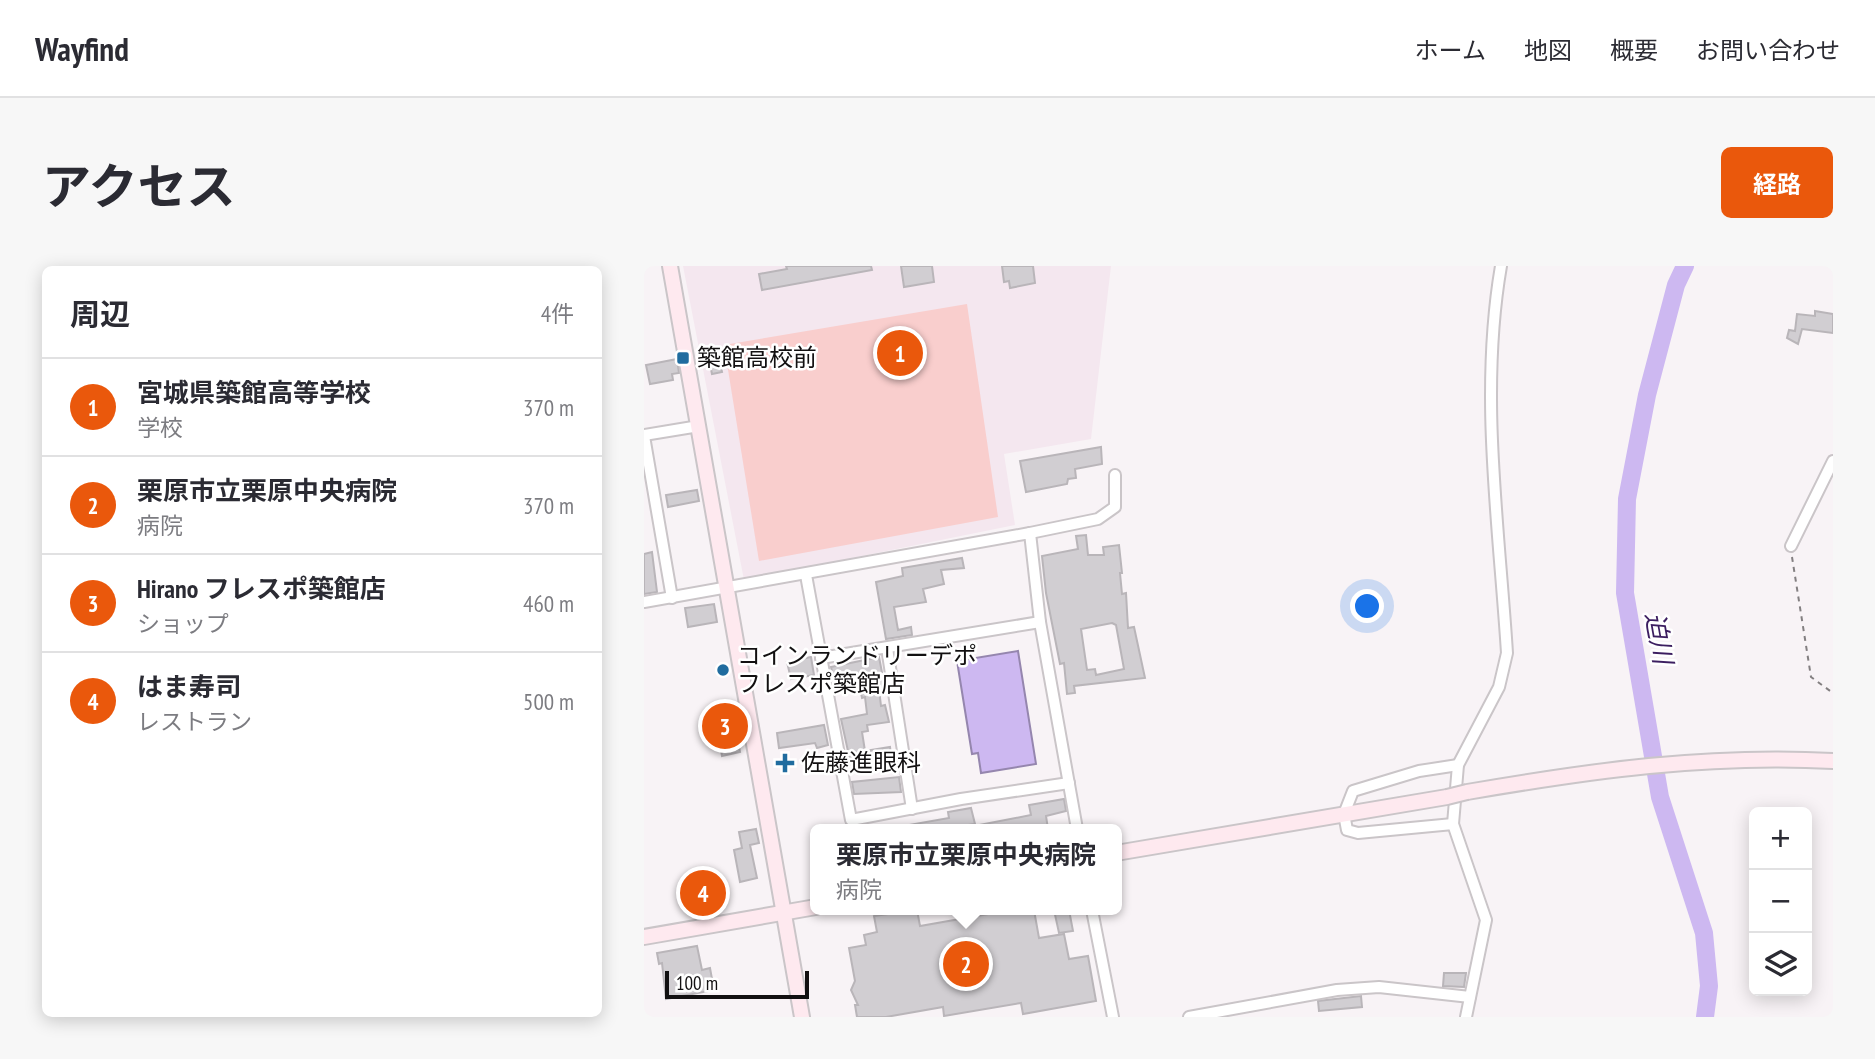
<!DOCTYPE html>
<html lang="ja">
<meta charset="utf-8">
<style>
body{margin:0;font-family:"PT Sans Narrow","Noto Sans JP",sans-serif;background:#f7f7f7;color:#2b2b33}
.controls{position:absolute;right:21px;bottom:21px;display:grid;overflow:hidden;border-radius:10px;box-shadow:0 4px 18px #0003}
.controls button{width:63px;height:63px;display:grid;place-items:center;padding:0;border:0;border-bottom:2px solid #e1e1e2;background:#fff;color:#2b2b33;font:35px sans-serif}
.scale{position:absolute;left:21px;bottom:18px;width:144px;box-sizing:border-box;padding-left:7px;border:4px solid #121011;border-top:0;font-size:19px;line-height:24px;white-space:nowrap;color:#121011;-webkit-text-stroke:5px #fff;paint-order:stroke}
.you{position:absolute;left:724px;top:341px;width:24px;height:24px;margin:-18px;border:5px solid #fff;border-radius:50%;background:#1a73e8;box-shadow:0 0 0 10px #1a73e833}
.badge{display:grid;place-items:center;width:46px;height:46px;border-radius:50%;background:#ea580c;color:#fff;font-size:23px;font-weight:700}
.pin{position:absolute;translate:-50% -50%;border:4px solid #fff;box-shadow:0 2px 7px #0006}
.popup{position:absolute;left:166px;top:558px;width:312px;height:91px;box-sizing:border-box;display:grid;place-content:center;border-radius:10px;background:#fff;filter:drop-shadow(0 2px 5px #0005);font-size:23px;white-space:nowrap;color:#7c7c81}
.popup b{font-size:26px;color:#2b2b33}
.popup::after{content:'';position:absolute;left:50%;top:100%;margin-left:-14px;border:14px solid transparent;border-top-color:#fff}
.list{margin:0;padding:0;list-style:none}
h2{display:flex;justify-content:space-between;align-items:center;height:91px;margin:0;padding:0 28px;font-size:30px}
h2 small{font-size:23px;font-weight:400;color:#7c7c81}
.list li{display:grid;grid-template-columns:46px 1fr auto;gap:21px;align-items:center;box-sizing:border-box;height:98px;padding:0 28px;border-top:2px solid #e1e1e2}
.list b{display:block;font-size:26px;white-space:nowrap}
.list p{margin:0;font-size:23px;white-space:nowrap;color:#7c7c81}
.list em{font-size:23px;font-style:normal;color:#7c7c81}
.icon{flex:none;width:38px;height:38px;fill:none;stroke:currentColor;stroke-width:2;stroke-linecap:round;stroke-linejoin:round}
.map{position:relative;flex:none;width:1189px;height:751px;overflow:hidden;border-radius:10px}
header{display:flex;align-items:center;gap:42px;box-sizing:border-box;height:98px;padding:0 35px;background:#fff;border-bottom:2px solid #e1e1e2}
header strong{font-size:33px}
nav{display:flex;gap:38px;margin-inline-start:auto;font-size:24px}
.intro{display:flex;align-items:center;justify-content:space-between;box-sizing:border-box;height:168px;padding:0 42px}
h1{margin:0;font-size:49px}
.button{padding:18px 32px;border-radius:10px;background:#ea580c;color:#fff;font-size:24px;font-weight:700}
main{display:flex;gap:42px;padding:0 42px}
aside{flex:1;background:#fff;border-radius:10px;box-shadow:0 4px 18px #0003}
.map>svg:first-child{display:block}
</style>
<header>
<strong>Wayfind</strong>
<nav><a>ホーム</a><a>地図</a><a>概要</a><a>お問い合わせ</a></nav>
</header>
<div class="intro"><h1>アクセス</h1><a class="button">経路</a></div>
<main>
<aside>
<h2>周辺<small>4件</small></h2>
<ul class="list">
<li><span class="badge">1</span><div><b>宮城県築館高等学校</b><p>学校</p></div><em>370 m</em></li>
<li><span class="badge">2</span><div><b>栗原市立栗原中央病院</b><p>病院</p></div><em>370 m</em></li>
<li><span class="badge">3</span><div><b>Hirano フレスポ築館店</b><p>ショップ</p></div><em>460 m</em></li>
<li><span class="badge">4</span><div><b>はま寿司</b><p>レストラン</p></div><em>500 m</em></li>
</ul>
</aside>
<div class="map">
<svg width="1189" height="751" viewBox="0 0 1189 751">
<rect width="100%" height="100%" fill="#f8f3f6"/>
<!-- built -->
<path fill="#f4e7ef" d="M39,0H467L447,173L360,188L371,259L100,314Z"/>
<!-- green -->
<path fill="#f9cecd" d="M323,38L354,251L115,295L80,79Z"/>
<!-- water -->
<path fill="#cdb8f1" stroke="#9586ae" stroke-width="2" d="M374,385L392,498L337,507L334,487L328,488L313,395Z"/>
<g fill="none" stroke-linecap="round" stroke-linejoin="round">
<!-- river -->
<path stroke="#cdb8f1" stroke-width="18" d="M1041,0L1032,19L1003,129L983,233L981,327L1016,531L1060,667L1065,720L1061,751"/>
</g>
<!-- building -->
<g fill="#d1ced2" stroke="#b9b5b9" stroke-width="2" fill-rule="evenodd">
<path d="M142,0H227L228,4L118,24L115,8L143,3Z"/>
<path d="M257,0H288L290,16L260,21Z"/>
<path d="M358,0H389L391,17L366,22L365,15L360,16Z"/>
<path d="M1171,45L1189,48V67L1158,63L1154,78L1143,72L1145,64L1151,65L1153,48L1171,50Z"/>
<path d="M73,82L78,106L68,108L63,84Z"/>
<path d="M33,93L35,107L28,108L29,114L6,118L2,99Z"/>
<path d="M457,181L458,198L431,203L432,212L424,213L423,218L382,226L376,195Z"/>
<path d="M53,224L55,235L24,241L22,229Z"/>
<path d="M442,269L444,289H460L459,281L475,279L478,307H476L478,328L482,327L484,362L490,361L501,412L430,420L431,427L423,428L420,397L416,398L402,327L398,290L434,283L432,270ZM468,357L472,359L480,403L452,409L451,403L443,404L437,363Z"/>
<path d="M8,286L13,326L0,328V288Z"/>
<path d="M318,292L320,302L297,304L300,318L279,323L282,336L250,341L254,364L267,361L268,369L242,373L232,316L259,310L258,302Z"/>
<path d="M70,338L73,356L44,361L41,342Z"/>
<path d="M167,391L170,409L147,413L143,396Z"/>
<path d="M235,391L241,422L235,423L237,440L241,439L245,456L223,459L224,465L218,466L221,485L246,481L248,497L207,499L197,453L223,448L221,431L218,432L214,411L190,414L187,401Z"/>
<path d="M88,443L96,486L78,490L71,447Z"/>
<path d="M180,459L184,479L173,482L171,477L135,482L133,467Z"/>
<path d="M255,511L257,526L210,528L208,516Z"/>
<path d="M420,533L422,545L402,550L404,563H331L330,560L387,549L385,539Z"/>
<path d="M327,542L331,558L297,563H266L265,559L305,552L304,546Z"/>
<path d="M112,563L115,577L106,579L113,612L96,616L90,584L98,582L95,566Z"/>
<path d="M70,608L75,636L47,641L42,613Z"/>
<path d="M273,644L276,660L367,644H390L395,672L420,668L425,693L444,690L452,735L379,748L377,737L300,750L299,741L242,751H213L211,739H214L207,724L211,715L205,682L222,679L220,669L233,666L230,650Z"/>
<path d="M410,644H425L429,665L415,667Z"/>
<path d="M53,680L58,704L66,702L70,724L22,733L18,697L15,698L13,687Z"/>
<path d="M800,707H822L820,721L799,720Z"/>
<path d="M717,730L718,741L675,745L674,735Z"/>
</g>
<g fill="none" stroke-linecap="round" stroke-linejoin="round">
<defs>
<g id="street">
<path d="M0,169L55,160"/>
<path d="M0,170L28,332"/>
<path d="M386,267L454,253L471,241V209"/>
<path d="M1147,280L1189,195"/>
<path d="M162,309L207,554L317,533L425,517"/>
<path d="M0,336L386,267L396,356L433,563"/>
<path d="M243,382L268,543"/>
<path d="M177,392L396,356"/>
<path d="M809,558L714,567L703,564L700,548L709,525L775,505L814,499"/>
<path d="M448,644L469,751"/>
<path d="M545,751L693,724L735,721L826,731"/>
<path d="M822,751L842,654L809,558L814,499L855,421L863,387C855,259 835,127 857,0"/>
</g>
<g id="secondary">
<path d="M26,0L158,751"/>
<path d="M823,526C945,505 1064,488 1189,495"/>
<path d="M472,587L803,531"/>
<path d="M0,671L172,641"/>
</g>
</defs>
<!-- street casing -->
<use href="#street" stroke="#cac5c8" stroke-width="14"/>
<!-- secondary casing -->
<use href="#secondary" stroke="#cac5c8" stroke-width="18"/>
<!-- path -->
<path stroke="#837f81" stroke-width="2" stroke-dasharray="5 5" stroke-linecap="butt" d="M1148,291L1167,411L1189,427"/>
<!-- street -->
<use href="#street" stroke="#fff" stroke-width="10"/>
<!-- secondary -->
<use href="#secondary" stroke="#fee9ef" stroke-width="14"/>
<defs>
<path id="secondary-bridge" d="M803,531L823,526"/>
</defs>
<!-- secondary-bridge casing -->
<use href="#secondary-bridge" stroke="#cac5c8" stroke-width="18" stroke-linecap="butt"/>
<!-- secondary-bridge -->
<use href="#secondary-bridge" stroke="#fee9ef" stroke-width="14"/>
</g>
<!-- markers -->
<g fill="#206c9f" stroke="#fff" stroke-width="2.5">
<rect x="32" y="85" width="14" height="14" rx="3.5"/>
<circle cx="79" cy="404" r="7"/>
<path d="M137.5 486.5h7v7h7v7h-7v7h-7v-7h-7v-7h7z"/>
</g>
<g text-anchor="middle" stroke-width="5" stroke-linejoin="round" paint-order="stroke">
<!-- poi labels -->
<g font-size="24" fill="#121011" stroke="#fff" text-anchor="start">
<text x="53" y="100">築館高校前</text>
<text x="93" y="398">コインランドリーデポ<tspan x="93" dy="28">フレスポ築館店</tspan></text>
<text x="157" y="505">佐藤進眼科</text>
</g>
<!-- water labels -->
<g font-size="26" font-style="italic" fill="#3c1e60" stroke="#fff">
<text transform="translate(1015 372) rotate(80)" y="9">迫川</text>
</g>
</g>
</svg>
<div class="controls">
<button>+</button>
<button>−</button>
<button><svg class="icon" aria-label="layers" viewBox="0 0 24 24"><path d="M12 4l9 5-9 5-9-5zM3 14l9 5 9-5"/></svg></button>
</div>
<div class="scale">100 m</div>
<div class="you"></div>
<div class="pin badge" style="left:256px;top:87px">1</div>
<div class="pin badge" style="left:322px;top:698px">2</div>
<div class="popup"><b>栗原市立栗原中央病院</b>病院</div>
<div class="pin badge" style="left:81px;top:460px">3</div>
<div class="pin badge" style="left:59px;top:627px">4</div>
</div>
</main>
